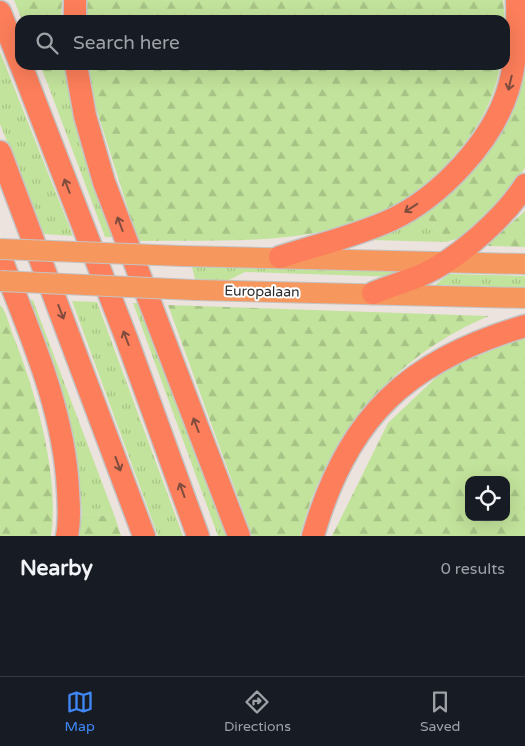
<!DOCTYPE html>
<style>
body{margin:0;font-family:"Varela Round",sans-serif;background:#20242c;color:#f1f3f6}
.controls{position:absolute;right:15px;bottom:15px;display:grid;overflow:hidden;border-radius:10px;box-shadow:0 5px 20px #0002}
.controls button{width:45px;height:45px;display:grid;place-items:center;padding:0;border:0;border-bottom:1px solid #363941;background:#171b24;color:#f1f3f6;font:25px sans-serif}
.list{margin:0;padding:0;list-style:none}
h2{display:flex;justify-content:space-between;align-items:center;height:65px;margin:0;padding:0 20px;font-size:21px}
h2 small{font-size:16px;font-weight:400;color:#9ea1a6}
.icon{flex:none;width:28px;height:28px;fill:none;stroke:currentColor;stroke-width:2;stroke-linecap:round;stroke-linejoin:round}
.map{position:relative;flex:none;width:525px;height:536px;overflow:hidden}
.search{position:absolute;background:#171b24;box-shadow:0 5px 20px #0002;left:15px;right:15px;top:15px;height:55px;display:flex;align-items:center;gap:12px;box-sizing:border-box;padding:0 18px;border-radius:15px;color:#9ea1a6;font-size:19px}
.sheet{height:140px;background:#171b24}
nav{display:flex;justify-content:space-around;align-items:center;box-sizing:border-box;height:70px;border-top:1px solid #363941;background:#171b24;font-size:14px;color:#9ea1a6}
nav a{display:grid;justify-items:center;gap:2px}
nav .on{color:#4088f8}
.map>svg:first-child{display:block}
</style>
<div class="map">
<svg width="525" height="536" viewBox="0 0 525 536">
<defs>
<pattern id="grass-tufts" width="24" height="20" patternUnits="userSpaceOnUse" patternTransform="scale(1.25)"><rect width="24" height="20" fill="#c2e39b"/><path d="M3 7l-1-3M5 7V3M7 7l1-3M15 17l-1-3M17 17v-4M19 17l1-3" fill="none" stroke="#a7c386"/></pattern>
<pattern id="forest-firs" width="22" height="20" patternUnits="userSpaceOnUse" patternTransform="scale(1.25)"><rect width="22" height="20" fill="#c2e39b"/><path d="M5 1l3.5 6h-7zM16 11l3.5 6h-7z" fill="#a7c386"/></pattern>
</defs>
<rect width="100%" height="100%" fill="#ede3de"/>
<!-- grass -->
<g fill="url(#grass-tufts)">
<path d="M0,52L73,236L44,234L0,124Z"/>
<path d="M67,67L117,237H105L48,85Z"/>
<path d="M423,213L446,242L368,240Z"/>
<path d="M191,263L407,271L398,277L245,272L223,283L195,279Z"/>
<path d="M449,274L525,276V288L435,285Z"/>
<path d="M24,299L33,300L115,517L82,514L79,481L64,403Z"/>
<path d="M72,301L97,302L183,536H158Z"/>
<path d="M133,303H144L229,536H218Z"/>
</g>
<!-- forest -->
<g fill="url(#forest-firs)" fill-rule="evenodd">
<path d="M14,0H62L61,20H22Z"/>
<path d="M87,0H503L505,21L87,20Z"/>
<path d="M40,65H66L67,67L48,85Z"/>
<path d="M89,65H500C495,99 478,129 455,155C371,253 255,239 138,241L91,92Z"/>
<path d="M525,70V168L504,198L463,237L446,242L423,213C473,181 510,128 525,70Z"/>
<path d="M525,211V247L488,246L490,242Z"/>
<path d="M0,305C6,311 9,324 12,333C35,389 60,475 51,536H0Z"/>
<path d="M168,305L489,316C393,356 326,436 300,536H252Z"/>
<path d="M525,337V536H332L388,423L445,369ZM469,480H506V517H469Z"/>
<path d="M82,514L115,517L121,536H78Z"/>
</g>
<g fill="none" stroke-linecap="round" stroke-linejoin="round">
<defs>
<g id="trunk">
<path d="M182,256L525,264"/>
<path d="M194,290L525,298"/>
</g>
<g id="motorway">
<path d="M0,12L20,63"/>
<path d="M75,20V0"/>
<path d="M21,65L127,340L198,536"/>
<path d="M76,65L85,116L104,182L239,536"/>
<path d="M0,152L144,536"/>
<path d="M0,256C29,332 64,408 68,490C69,506 70,521 67,536"/>
<path d="M280,257C317,245 356,236 391,220C440,197 492,142 508,90C517,61 518,30 517,0"/>
<path d="M373,293C390,286 408,281 424,274C459,258 505,217 525,185"/>
<path d="M313,536C347,417 407,361 525,326"/>
</g>
</defs>
<!-- trunk casing -->
<use href="#trunk" stroke="#c4c4c4" stroke-width="22"/>
<!-- motorway casing -->
<use href="#motorway" stroke="#c4c4c4" stroke-width="25"/>
<!-- trunk -->
<use href="#trunk" stroke="#f6975e" stroke-width="20"/>
<!-- motorway -->
<use href="#motorway" stroke="#fc7e5a" stroke-width="22"/>
<defs>
<g id="trunk-bridge">
<path d="M0,249L182,256"/>
<path d="M0,281L194,290"/>
</g>
</defs>
<!-- trunk-bridge casing -->
<use href="#trunk-bridge" stroke="#c4c4c4" stroke-width="22" stroke-linecap="butt"/>
<!-- trunk-bridge -->
<use href="#trunk-bridge" stroke="#f6975e" stroke-width="20"/>
</g>
<!-- one-way arrows -->
<defs><path id="oneway-shaft" d="M-6 0H5M1.5-3L5.5 0L1.5 3" fill="none" stroke-width="1.6" stroke-linecap="round" stroke-linejoin="round" transform="scale(1.25)"/></defs>
<g stroke="#7f4c3e">
<use href="#oneway-shaft" transform="translate(510 83) rotate(103)"/>
<use href="#oneway-shaft" transform="translate(67 186) rotate(-111)"/>
<use href="#oneway-shaft" transform="translate(411 208) rotate(147)"/>
<use href="#oneway-shaft" transform="translate(120 224) rotate(-111)"/>
<use href="#oneway-shaft" transform="translate(61 312) rotate(69)"/>
<use href="#oneway-shaft" transform="translate(126 338) rotate(-111)"/>
<use href="#oneway-shaft" transform="translate(196 425) rotate(-111)"/>
<use href="#oneway-shaft" transform="translate(118 464) rotate(70)"/>
<use href="#oneway-shaft" transform="translate(182 490) rotate(-110)"/>
</g>
<g text-anchor="middle" stroke-width="4" stroke-linejoin="round" paint-order="stroke">
<!-- street labels -->
<g font-size="14" fill="#2b2b2b" stroke="#fff">
<text transform="translate(262 291) rotate(1)" y="5">Europalaan</text>
</g>
</g>
</svg>
<div class="controls">
<button><svg class="icon" aria-label="locate" viewBox="0 0 24 24"><circle cx="12" cy="12" r="6"/><path d="M12 2v4M12 18v4M2 12h4M18 12h4"/></svg></button>
</div>
<div class="search"><svg class="icon" aria-label="search" viewBox="0 0 24 24"><circle cx="10" cy="10" r="6"/><path d="M15 15l6 6"/></svg>Search here</div>
</div>
<section class="sheet">
<h2>Nearby<small>0 results</small></h2>
<ul class="list">
</ul>
</section>
<nav>
<a class="on"><svg class="icon" aria-label="map" viewBox="0 0 24 24"><path d="M3 6l6-2 6 2 6-2v14l-6 2-6-2-6 2zM9 4v14M15 6v14"/></svg>Map</a>
<a><svg class="icon" aria-label="directions" viewBox="0 0 24 24"><path d="M12 3l9 9-9 9-9-9zM9 14v-3h6M13 9l2 2-2 2"/></svg>Directions</a>
<a><svg class="icon" aria-label="saved" viewBox="0 0 24 24"><path d="M7 4h10v16l-5-4-5 4z"/></svg>Saved</a>
</nav>
